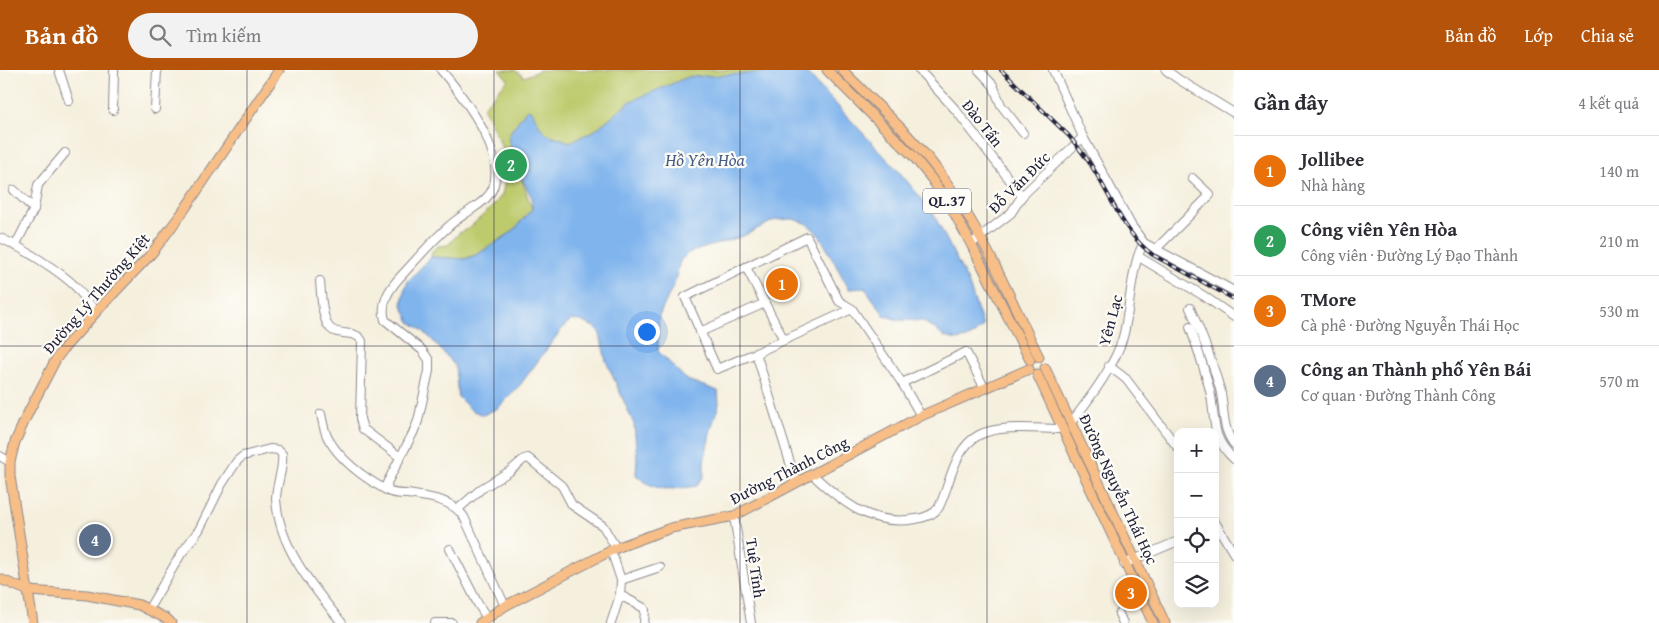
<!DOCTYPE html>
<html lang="vi">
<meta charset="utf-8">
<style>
body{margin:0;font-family:"Gentium Book Plus",serif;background:#f2f2f3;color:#2b2b33}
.controls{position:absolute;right:15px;bottom:15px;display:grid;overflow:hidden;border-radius:10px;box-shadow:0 5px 20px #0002}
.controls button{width:45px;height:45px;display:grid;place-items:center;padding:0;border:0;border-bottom:1px solid #e1e1e2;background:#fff;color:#2b2b33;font:25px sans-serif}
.you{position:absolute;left:646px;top:261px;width:18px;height:18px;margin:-12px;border:4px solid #fff;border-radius:50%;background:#1a73e8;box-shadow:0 0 0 8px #1a73e833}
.badge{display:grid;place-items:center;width:32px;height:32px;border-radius:50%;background:#b45309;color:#fff;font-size:16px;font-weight:700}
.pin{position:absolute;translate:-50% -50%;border:2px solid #fff;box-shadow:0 1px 5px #0006}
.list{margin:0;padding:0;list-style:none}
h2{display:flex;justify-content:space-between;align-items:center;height:65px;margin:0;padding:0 20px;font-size:21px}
h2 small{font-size:16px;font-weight:400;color:#7c7c81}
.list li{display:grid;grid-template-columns:32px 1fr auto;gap:15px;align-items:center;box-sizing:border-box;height:70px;padding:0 20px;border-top:1px solid #e1e1e2}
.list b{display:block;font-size:19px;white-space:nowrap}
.list p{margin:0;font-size:16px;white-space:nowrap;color:#7c7c81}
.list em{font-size:16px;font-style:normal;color:#7c7c81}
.icon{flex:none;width:28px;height:28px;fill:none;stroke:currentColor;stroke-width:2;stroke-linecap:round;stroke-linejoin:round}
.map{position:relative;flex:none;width:1234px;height:553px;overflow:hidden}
header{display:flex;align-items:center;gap:30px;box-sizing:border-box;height:70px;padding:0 25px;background:#b45309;color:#fff}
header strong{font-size:24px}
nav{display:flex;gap:28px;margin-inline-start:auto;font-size:18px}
.search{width:350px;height:45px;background:#f2f2f3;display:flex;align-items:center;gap:12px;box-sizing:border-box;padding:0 18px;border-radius:28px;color:#7c7c81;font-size:19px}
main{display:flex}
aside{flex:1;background:#fff}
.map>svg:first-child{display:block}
</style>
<header>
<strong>Bản đồ</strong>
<div class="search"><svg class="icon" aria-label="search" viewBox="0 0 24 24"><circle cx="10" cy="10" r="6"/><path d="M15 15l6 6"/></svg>Tìm kiếm</div>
<nav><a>Bản đồ</a><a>Lớp</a><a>Chia sẻ</a></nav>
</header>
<main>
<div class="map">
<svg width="1234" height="553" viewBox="0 0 1234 553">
<rect width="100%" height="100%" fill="#fdfcf7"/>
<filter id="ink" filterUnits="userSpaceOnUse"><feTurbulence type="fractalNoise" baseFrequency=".02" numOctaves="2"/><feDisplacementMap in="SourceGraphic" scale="10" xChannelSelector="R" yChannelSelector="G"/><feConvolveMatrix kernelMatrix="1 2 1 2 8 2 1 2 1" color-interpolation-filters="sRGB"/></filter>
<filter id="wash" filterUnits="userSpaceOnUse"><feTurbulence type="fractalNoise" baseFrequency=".0096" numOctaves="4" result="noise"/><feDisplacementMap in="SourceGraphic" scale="20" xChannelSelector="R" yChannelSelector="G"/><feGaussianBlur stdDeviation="1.12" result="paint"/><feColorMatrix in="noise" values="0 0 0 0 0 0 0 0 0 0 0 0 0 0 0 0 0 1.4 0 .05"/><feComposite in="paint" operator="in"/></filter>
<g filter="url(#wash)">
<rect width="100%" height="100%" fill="#f5efdd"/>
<!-- green -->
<path fill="#becb6d" stroke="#707654" d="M500,0H515L524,7L540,0H780L777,2L631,31L594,61L570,72L545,63L539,57L532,41L523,111L522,110L532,139L512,162L478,184L465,189L431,187L432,181L438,176L448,175L459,163L468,159L492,137L502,125L507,103L504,87L500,72L483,37L508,10Z"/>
<!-- water -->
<path fill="#7fb4ed" stroke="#506b94" d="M779,0H804L901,104L932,141L968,212L983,256L971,267L957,270L944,267L935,259L922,251L899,250L885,246L865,218L849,219L821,168L813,159L806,153L793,149L775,150L743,166L688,183L680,191L674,214L659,246L658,281L687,310L718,321L719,334L711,359L704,392V406L697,416C671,419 658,424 636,405L637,387L634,354L606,291L600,264L596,258L581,251L571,250L561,260L520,315L498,338L483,345L471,340L458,327L455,296L434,272L422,260L410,252L402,235L404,221L408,211L431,187L465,189L478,184L512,162L532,139V128L522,109L508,69L511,61L527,39L532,41C544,66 544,63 570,72L594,61L631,31L688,7L777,2Z"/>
</g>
<g filter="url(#ink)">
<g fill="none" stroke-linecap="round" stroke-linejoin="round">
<defs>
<g id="minor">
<path d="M59,0L69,31"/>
<path d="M441,0C463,26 506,81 493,118C490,126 480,134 472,139C464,145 455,150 448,157C431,172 416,190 401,206C389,219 380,233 385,250L422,280L429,290V301L418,351L413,363L387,413L388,421C394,424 400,424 407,424C428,427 452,429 464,447L505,536"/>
<path d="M919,0L955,39L1022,126"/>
<path d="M979,0L993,15L1001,35L1023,63"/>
<path d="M1053,0L1083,67L1131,155L1144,173L1234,221"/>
<path d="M1166,0L1178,9L1234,43"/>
<path d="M155,39L157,0"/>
<path d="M113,40L114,0"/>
<path d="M14,120L34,139"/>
<path d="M0,168C21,177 60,201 76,217C83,225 89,234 96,242"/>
<path d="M971,174L1011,143L1022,126L1083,67"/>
<path d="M15,176L34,139L38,115L65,83"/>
<path d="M1155,180L1210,125L1192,108"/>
<path d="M1139,187L1204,226L1234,247"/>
<path d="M746,197L784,270"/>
<path d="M320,211C321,222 322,251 330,258C338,267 356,259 362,271L360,349L363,359L400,387"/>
<path d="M1190,238C1202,264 1212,291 1220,319C1225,338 1221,357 1234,374"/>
<path d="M1190,257C1197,277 1204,297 1209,317C1217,346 1208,365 1234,389"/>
<path d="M700,262L765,233"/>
<path d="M756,283L717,299L685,227L807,167L839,231L852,239L902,313L966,282L985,319"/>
<path d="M1109,296L1126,309L1178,378"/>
<path d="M902,313L921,346"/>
<path d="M321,344C323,353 324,362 329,370C342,392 366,409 388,421"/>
<path d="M1071,353C1089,329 1115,296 1123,267C1130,243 1131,192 1144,173"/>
<path d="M0,386L10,392"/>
<path d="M813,405C843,433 872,457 916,449C924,448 935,444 939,437C951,413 953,379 979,365C1000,354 1038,359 1062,359"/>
<path d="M796,412L756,283L852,239"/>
<path d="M458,439L481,419L510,401L524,389L528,388L562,416L572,435L603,456L616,478"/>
<path d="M734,446L751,553"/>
<path d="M1215,452L1234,484"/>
<path d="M450,479L478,534L487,548"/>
<path d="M1124,494L1178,471"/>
<path d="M621,510L660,497"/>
<path d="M620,525L644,538L645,540L644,553"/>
<path d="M148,540L181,484L199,460L222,414L237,391L243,386L270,379L278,380L282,384C284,399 276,414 276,429C279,478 313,517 342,553"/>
<path d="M1119,544L1123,553"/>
<path d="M435,553H452"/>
<path d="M611,553L620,525L621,510L611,480"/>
</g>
<g id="major">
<path d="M827,0L914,87L931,108L952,139L971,174L1030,290"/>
<path d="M842,0C875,33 911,65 939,102C981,158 1008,224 1039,287"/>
<path d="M1045,298L1165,553"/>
<path d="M1037,304L1153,553"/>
<path d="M0,509L29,521L87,525L139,535L167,549L171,553"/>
<path d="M33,553L10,406V392L15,372L28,343L56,289L64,278L96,242L152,183L182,143L279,0"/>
<path d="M480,553L505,536L616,478L671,458L734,446L921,346L1029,299"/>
</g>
</defs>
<!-- minor casing -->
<use href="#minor" stroke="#8c888c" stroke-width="10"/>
<!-- major casing -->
<use href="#major" stroke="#8c888c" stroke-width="11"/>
<!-- minor -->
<use href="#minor" stroke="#fff" stroke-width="8"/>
<!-- major -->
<use href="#major" stroke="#f7be88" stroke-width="9"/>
<defs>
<path id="rail" d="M1001,0L1069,66C1078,77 1087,88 1094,100C1112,129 1125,165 1153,185L1234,229"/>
</defs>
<!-- rail casing -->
<use href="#rail" stroke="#22223b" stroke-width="4"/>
<!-- rail -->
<use href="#rail" stroke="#fdfcf7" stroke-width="2" stroke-dasharray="5.5" stroke-linecap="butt"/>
</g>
</g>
<!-- grid -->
<path fill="none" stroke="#22223b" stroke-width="1" stroke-opacity="0.55" d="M247,0V553M494,0V553M740,0V553M987,0V553M0,276H1234"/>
<g text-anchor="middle" stroke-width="4.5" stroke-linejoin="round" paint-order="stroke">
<!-- shield labels -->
<rect fill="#fdfcf7" stroke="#646373" stroke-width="1" x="923" y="118.5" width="48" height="25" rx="4"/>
<g font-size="15" font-weight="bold" fill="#22223b">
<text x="947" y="136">QL.37</text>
</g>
<!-- street labels -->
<g font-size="16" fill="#22223b" stroke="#fdfcf7">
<text transform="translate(983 53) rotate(52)" y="6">Đào Tấn</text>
<text transform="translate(1019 112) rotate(-45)" y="6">Đỗ Văn Đức</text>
<text transform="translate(96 223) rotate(-49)" y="6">Đường Lý Thường Kiệt</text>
<text transform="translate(1110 250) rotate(-75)" y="6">Yên Lạc</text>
<text transform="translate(789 400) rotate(-27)" y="6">Đường Thành Công</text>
<text transform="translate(1119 419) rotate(65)" y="6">Đường Nguyễn Thái Học</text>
<text transform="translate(756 498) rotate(82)" y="6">Tuệ Tĩnh</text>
</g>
<!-- water labels -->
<g font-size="18" font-style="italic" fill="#475c82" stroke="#fdfcf7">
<text x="705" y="96">Hồ Yên Hòa</text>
</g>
</g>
</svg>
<div class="controls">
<button>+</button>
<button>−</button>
<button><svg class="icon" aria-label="locate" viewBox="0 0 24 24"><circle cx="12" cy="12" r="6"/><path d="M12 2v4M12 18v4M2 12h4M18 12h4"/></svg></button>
<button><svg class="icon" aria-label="layers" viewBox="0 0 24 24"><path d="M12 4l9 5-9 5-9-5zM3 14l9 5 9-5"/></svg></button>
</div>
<div class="you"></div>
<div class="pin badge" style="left:782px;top:214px;background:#e8710a">1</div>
<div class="pin badge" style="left:511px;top:95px;background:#2e9e5b">2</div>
<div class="pin badge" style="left:1131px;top:523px;background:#e8710a">3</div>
<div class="pin badge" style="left:95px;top:470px;background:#5c6f8a">4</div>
</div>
<aside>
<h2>Gần đây<small>4 kết quả</small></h2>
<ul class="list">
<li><span class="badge" style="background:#e8710a">1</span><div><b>Jollibee</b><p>Nhà hàng</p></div><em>140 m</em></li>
<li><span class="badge" style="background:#2e9e5b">2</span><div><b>Công viên Yên Hòa</b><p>Công viên · Đường Lý Đạo Thành</p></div><em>210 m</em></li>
<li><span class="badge" style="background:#e8710a">3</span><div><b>TMore</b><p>Cà phê · Đường Nguyễn Thái Học</p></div><em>530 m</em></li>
<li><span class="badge" style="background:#5c6f8a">4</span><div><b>Công an Thành phố Yên Bái</b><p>Cơ quan · Đường Thành Công</p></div><em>570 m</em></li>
</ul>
</aside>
</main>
